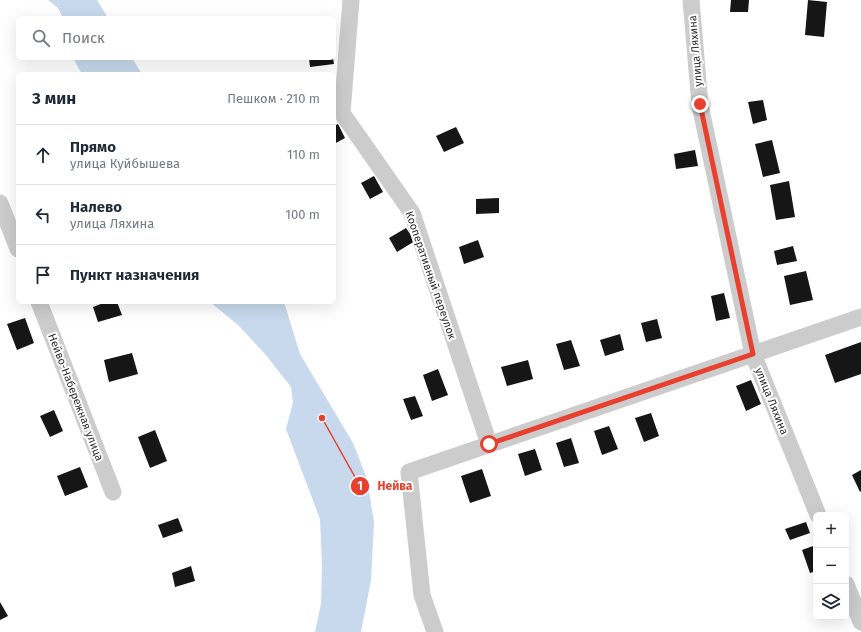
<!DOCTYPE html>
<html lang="ru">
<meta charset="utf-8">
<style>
body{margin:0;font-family:"Fira Sans",sans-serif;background:#f6f6f7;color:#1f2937}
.controls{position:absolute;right:12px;bottom:12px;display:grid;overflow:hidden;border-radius:6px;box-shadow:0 4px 16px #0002}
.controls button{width:36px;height:36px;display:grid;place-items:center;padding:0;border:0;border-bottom:1px solid #e0e1e3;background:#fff;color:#1f2937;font:20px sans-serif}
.stop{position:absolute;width:12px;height:12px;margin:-9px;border:3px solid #e93f2e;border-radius:50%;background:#fff}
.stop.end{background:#e93f2e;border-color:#fff;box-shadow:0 1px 4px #0008}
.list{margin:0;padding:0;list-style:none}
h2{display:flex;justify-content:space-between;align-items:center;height:52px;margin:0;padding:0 16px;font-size:17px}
h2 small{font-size:13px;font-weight:400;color:#747a83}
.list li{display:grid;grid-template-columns:26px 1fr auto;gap:12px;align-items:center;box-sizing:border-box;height:60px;padding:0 16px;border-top:1px solid #e0e1e3}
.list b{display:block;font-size:15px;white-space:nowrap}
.list p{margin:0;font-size:13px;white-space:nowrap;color:#747a83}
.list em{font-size:13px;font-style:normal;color:#747a83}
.icon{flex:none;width:22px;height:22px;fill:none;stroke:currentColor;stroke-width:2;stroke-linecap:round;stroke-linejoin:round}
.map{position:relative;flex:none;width:861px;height:632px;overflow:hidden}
.search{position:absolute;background:#fff;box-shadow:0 4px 16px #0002;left:16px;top:16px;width:320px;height:44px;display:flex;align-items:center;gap:10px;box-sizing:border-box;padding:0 14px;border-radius:6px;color:#747a83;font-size:15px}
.panel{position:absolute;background:#fff;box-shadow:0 4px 16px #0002;left:16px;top:72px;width:320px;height:232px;border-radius:6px}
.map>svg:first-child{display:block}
</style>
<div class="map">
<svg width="861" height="632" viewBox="0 0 861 632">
<rect width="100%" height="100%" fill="#fff"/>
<!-- water -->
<g fill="#c8d9ed">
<path d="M48,0H97L108,18H63L58,8Z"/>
<path d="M73,58H132L142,74H82Z"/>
<path d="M210,302H284L300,354L353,443L367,479L374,522L371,580L361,632H315L321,604L322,566L320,519L286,429L293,403L291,387L265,354L238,325Z"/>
</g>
<!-- building -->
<g fill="#161616">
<path d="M731,0H749L748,12H730Z"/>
<path d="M808,0L827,2L824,37L805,35Z"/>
<path d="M309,58H333L334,64L310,67Z"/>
<path d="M763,100L767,120L753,124L748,102Z"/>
<path d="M338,124L345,138L334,144V126Z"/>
<path d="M456,127L464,143L444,152L436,136Z"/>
<path d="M772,140L780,173L763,177L755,144Z"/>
<path d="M695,150L698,166L676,169L674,154Z"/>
<path d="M374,176L383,192L370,199L361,183Z"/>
<path d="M789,181L795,217L776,220L770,185Z"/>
<path d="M499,198V213L476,214V199Z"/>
<path d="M406,228L415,241L397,252L389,238Z"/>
<path d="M478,240L484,257L464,264L459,247Z"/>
<path d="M793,246L797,261L777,265L774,251Z"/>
<path d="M806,271L813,300L790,305L784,276Z"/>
<path d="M724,293L730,318L716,321L711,296Z"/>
<path d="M106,302H117L122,315L98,322L93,307Z"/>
<path d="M25,318L34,343L17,350L7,324Z"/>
<path d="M657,319L662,338L646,342L641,323Z"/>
<path d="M620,334L624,350L605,356L600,340Z"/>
<path d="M571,340L580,366L564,370L556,344Z"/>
<path d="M861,342V374L835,383L825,355Z"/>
<path d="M132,353L138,374L109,382L104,360Z"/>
<path d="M528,360L533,379L507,386L501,367Z"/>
<path d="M438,369L448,395L432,401L423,375Z"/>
<path d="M751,380L761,404L746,411L736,386Z"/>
<path d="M415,396L423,416L411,420L403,399Z"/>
<path d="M54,410L63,431L50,437L40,416Z"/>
<path d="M651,413L659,436L644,442L635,418Z"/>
<path d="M609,426L618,449L602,455L594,431Z"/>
<path d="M155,430L167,461L150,468L138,437Z"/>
<path d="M571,438L579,463L564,467L556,443Z"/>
<path d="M535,449L542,470L525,476L518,454Z"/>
<path d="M80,467L88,487L65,496L57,476Z"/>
<path d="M482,469L491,496L470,503L461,476Z"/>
<path d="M861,470V491L860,492L852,475Z"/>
<path d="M178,518L183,531L163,538L158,525Z"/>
<path d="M806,522L810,533L790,540L785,529Z"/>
<path d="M816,545V571L810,573L802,550Z"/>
<path d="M191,566L195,581L175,587L172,573Z"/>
<path d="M0,602L8,616L0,620Z"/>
</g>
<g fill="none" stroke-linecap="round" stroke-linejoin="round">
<!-- minor -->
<g stroke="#ccc" stroke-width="17">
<path d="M351,0L342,113L412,213L489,444"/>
<path d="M691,0L700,105L753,354L818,515"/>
<path d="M0,203L18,249"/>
<path d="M39,302L113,492"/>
<path d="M846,584L861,622"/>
<path d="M435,632L422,595L409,472L861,317"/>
</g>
</g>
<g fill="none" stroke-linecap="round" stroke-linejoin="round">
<!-- route -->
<path stroke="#e93f2e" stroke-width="5" d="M489,444L753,354L700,104"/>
</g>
<g text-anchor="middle" stroke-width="4" stroke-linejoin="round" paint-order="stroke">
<!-- street labels -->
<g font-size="11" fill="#2f2f2f" stroke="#fff">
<text transform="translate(695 51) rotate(-95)" y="4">улица Ляхина</text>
<text transform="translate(431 275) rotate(71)" y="4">Кооперативный переулок</text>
<text transform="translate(76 397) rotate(69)" y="4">Нейво-Набережная улица</text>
<text transform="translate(772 401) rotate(68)" y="4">улица Ляхина</text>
</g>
</g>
<!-- callouts -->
<path fill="none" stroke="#e93f2e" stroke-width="1.5" d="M322 418L360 486"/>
<g fill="#e93f2e" stroke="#fff" stroke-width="1.5">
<circle cx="322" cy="418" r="4"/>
<circle cx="360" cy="486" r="10"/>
</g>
<g font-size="12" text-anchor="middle" font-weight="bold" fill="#fff">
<text x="360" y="490">1</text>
</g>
<g font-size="12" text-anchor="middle" font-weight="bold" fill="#e93f2e" stroke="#fff" stroke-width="4" stroke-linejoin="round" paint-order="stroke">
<text x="395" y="490">Нейва</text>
</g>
</svg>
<div class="controls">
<button>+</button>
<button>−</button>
<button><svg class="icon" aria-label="layers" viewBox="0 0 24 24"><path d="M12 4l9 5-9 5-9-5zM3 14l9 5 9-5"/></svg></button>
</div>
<div class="stop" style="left:489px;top:444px"></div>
<div class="stop end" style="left:700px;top:104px"></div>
<div class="search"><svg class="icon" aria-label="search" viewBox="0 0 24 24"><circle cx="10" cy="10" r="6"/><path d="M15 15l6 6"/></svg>Поиск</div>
<section class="panel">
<h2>3 мин<small>Пешком · 210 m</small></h2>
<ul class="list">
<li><svg class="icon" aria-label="ahead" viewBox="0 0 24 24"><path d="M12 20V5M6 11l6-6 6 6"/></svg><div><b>Прямо</b><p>улица Куйбышева</p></div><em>110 m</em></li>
<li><svg class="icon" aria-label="left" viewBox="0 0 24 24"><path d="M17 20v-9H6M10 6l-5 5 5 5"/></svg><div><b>Налево</b><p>улица Ляхина</p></div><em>100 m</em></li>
<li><svg class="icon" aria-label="arrive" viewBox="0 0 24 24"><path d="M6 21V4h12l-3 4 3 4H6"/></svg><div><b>Пункт назначения</b></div></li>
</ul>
</section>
</div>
